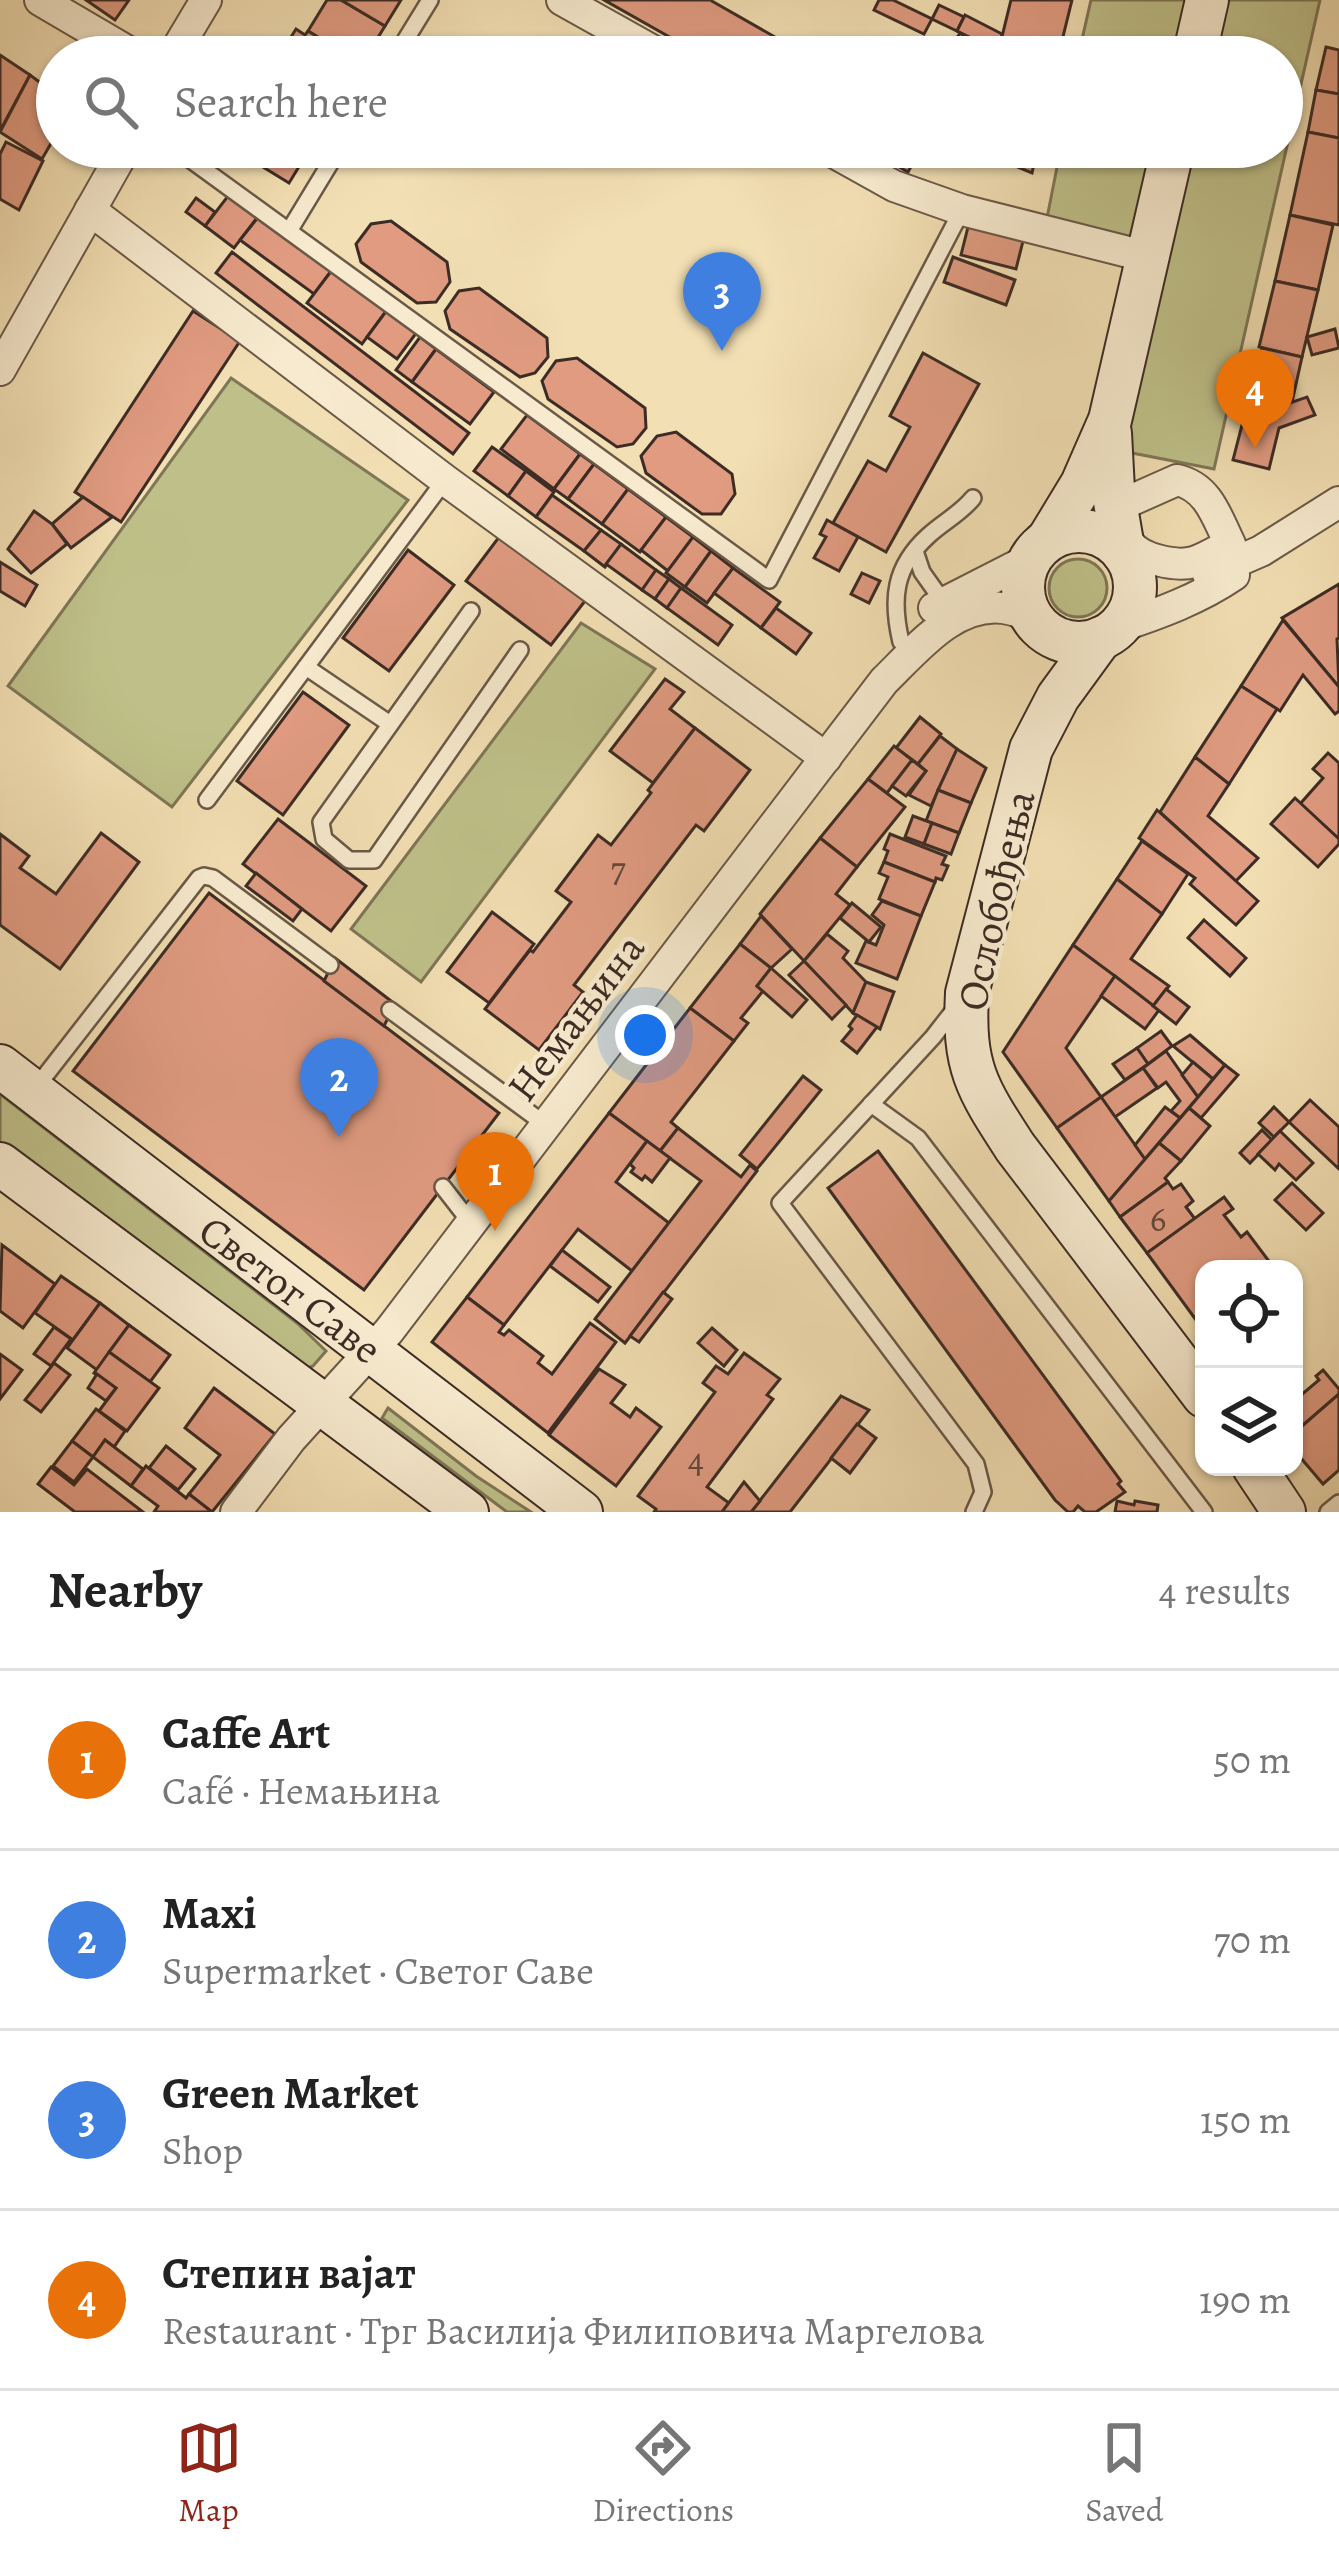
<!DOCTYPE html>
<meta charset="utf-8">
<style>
body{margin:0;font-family:Alegreya,serif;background:#f2f2f2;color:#222}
.controls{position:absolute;right:36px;bottom:36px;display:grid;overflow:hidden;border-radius:24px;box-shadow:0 3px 9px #0004}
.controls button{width:108px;height:108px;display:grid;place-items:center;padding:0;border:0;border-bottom:3px solid #e0e0e0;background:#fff;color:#222;font:60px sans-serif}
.you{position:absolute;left:645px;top:1035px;width:42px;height:42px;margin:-30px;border:9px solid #fff;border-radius:50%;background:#1a73e8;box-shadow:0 0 0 18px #1a73e833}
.badge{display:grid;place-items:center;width:78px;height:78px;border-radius:50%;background:#8f2418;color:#fff;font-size:39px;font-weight:700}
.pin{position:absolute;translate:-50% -99px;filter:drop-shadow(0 3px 6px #0008)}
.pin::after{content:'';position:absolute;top:63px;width:42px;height:36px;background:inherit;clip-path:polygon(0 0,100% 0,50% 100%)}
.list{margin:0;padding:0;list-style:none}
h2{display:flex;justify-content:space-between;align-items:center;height:156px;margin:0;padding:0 48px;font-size:51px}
h2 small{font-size:39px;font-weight:400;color:#767676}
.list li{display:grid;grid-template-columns:78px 1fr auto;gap:36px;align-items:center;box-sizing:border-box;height:180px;padding:0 48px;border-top:3px solid #e0e0e0}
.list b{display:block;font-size:45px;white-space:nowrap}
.list p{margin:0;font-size:39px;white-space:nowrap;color:#767676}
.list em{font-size:39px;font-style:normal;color:#767676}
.icon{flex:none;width:66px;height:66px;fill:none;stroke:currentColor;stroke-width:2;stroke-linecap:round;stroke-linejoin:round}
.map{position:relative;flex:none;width:1339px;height:1512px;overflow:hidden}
.search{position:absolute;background:#fff;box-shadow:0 3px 9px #0004;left:36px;right:36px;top:36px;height:132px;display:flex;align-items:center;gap:30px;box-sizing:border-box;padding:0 42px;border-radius:66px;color:#767676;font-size:45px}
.sheet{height:876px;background:#fff}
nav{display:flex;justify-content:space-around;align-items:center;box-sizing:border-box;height:168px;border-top:3px solid #e0e0e0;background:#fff;font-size:33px;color:#767676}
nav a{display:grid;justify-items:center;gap:6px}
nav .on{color:#8f2418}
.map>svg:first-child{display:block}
</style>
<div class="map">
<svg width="1339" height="1512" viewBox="0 0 1339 1512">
<rect width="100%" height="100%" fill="#f2dfb3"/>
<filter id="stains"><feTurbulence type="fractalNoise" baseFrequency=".00167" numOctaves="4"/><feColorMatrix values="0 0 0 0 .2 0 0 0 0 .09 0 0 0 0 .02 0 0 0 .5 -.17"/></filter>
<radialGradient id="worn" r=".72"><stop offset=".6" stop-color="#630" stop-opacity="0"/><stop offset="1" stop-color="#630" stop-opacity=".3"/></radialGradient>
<!-- green -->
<g fill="#bfc089" stroke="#7e7657" stroke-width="3">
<path d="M1091,0H1191L1178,57H1078Z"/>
<path d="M1223,0H1320L1214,469L1122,451L1188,147H1282V57H1210Z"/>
<path d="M1061,147H1157L1137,238L1047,218Z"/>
<path d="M231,378L408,500L172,807L8,686Z"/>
<circle cx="1078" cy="588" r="29"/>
<path d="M581,623L655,669L421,982L351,929Z"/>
<path d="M0,1094L297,1323L326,1351L313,1366L308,1368L0,1150Z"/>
<path d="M388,1408L476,1476L531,1512H507L503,1509L382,1418Z"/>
</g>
<!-- building -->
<g fill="#e09b81" stroke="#3c2c25" stroke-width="3">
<path d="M86,0H129L115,20Z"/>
<path d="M327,0H341L385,26L366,57H350L308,31Z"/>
<path d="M341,0H401L385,26Z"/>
<path d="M604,0H710L810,57H705Z"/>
<path d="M879,0H893L932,19L924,34L874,10Z"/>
<path d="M1011,0H1072L1058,57H997Z"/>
<path d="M939,5L964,17L957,31L932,19Z"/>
<path d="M965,15L1002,34L998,51L957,31Z"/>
<path d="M296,29L305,35L308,31L350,57H292L296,51L286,45Z"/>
<path d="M960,33L984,50L979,57H944Z"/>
<path d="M1326,47L1339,50V94L1316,90Z"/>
<path d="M0,55L30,75L1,129H0Z"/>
<path d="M30,75L57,95V133L42,159L0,132Z"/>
<path d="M1316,90L1339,94V138L1308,132Z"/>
<path d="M1308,132L1339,138V225L1290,215Z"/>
<path d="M6,142L43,161L19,210L0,199V154Z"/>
<path d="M237,147H311L289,183L235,150Z"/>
<path d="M864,147H922L908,172Z"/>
<path d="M983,147H1038L1032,173L1013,165Z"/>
<path d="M228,196L257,218L234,248L205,226Z"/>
<path d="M196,198L215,212L205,226L186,212Z"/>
<path d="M1290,215L1333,225L1318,290L1275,281Z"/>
<path d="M259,216L332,270L314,294L240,240Z"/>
<path d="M391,221L447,262L450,282L436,302L417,303L361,262L356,244L371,224Z"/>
<path d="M968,227L1023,241L1016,269L961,255Z"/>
<path d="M232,252L469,433L453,454L216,273Z"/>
<path d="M953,257L1015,280L1006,305L944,282Z"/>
<path d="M332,270L387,310L362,344L307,303Z"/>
<path d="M1275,281L1318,290L1302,357L1259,347Z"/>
<path d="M479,288L547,338L548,357L535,373L520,377L450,329L445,311L459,291Z"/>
<path d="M387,310L417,332L397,359L367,337Z"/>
<path d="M193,311L240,341L121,522L75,492Z"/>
<path d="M1335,329L1339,348L1312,355L1307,337Z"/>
<path d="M420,337L436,349L412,382L396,370Z"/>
<path d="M1262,348L1302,357L1292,402L1281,406L1249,398Z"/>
<path d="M436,349L494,392L470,424L412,382Z"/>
<path d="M923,353L979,384L886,552L833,523L868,461L886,471L910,427L890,416Z"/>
<path d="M577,358L645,408L646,428L633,444L617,447L548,399L542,381L556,361Z"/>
<path d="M1307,397L1315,415L1279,428L1269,469L1233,460L1249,398L1281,406Z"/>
<path d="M527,415L580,454L554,489L501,449Z"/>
<path d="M676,432L732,474L735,494L721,514H702L646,473L641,456L657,436Z"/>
<path d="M492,447L526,471L508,496L474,471Z"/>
<path d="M580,454L594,464L568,499L554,489Z"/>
<path d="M594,464L628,489L602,524L568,499Z"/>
<path d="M526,471L554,492L536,517L508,496Z"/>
<path d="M628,489L666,517L640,552L602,524Z"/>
<path d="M552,495L601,530L584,551L536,517Z"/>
<path d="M83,497L112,517L71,548L52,524Z"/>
<path d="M34,511L52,524L67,544L31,573L8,549Z"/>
<path d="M666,517L693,537L668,571L641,550Z"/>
<path d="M827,520L858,537L839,571L814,558L826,537L820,534Z"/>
<path d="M601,530L621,544L605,567L584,551Z"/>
<path d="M499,537L585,601L551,645L466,581Z"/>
<path d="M693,537L711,551L685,587L666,573Z"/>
<path d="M621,544L656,570L642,590L606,564Z"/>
<path d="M408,550L454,585L389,671L343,638Z"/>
<path d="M711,551L733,568L707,603L685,587Z"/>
<path d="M0,562L37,585L25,606L0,591Z"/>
<path d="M733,568L780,602L761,628L714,593Z"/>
<path d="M656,570L669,579L655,599L642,590Z"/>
<path d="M862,573L880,581L869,603L851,594Z"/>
<path d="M669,579L681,588L667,608L655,599Z"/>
<path d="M1339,584V638L1337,639L1339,687L1282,618Z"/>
<path d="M681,588L732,625L718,645L667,608Z"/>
<path d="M776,608L811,633L796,654L761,628Z"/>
<path d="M1283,620L1339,687V711L1335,714L1303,675L1280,711L1241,686Z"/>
<path d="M665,679L684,692L670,709L695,728L653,783L610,751Z"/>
<path d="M1241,686L1277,709L1229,784L1195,757Z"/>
<path d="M303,692L349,725L283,815L237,781Z"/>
<path d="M920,717L941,734L918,764L896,748Z"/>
<path d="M695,728L750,770L704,831L696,825L574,985L583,992L539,1050L485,1009L530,950L533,952L571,902L556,891L598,835L611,845L651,793L648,790Z"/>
<path d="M940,736L957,749L931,806L909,795L926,771L918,764Z"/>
<path d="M894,746L912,760L887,793L868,779Z"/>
<path d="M957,749L986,768L971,803L938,790Z"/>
<path d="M1328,753L1339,763V839L1300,804L1323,778L1313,769Z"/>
<path d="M1195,757L1229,784L1208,816L1258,858L1236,881L1160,812Z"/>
<path d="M912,760L926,771L906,796L892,786Z"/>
<path d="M868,779L905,807L857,867L820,838Z"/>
<path d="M938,790L971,803L959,833L926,821Z"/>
<path d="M1295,798L1339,839V844L1318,867L1271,824Z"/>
<path d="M1157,810L1258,901L1236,925L1190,884L1195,878L1139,838Z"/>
<path d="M913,816L932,823L924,844L905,837Z"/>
<path d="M278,819L366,886L331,931L243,864Z"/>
<path d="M932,823L959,833L951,854L924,844Z"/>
<path d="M101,833L139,862L60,969L0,925V834L29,856L20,868L56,894Z"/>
<path d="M890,834L946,856L942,864L948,866L942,880L936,878L935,882L884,862L888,851L884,849Z"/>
<path d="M820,838L857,867L836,894L850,905L804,961L760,914Z"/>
<path d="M1142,841L1188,874L1162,914L1117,879Z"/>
<path d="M884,862L935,882L921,916L879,899L888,877L879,873Z"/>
<path d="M256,873L302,909L293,921L246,886Z"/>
<path d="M1117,879L1162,914L1131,959L1169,986L1153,1006L1073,945Z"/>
<path d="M209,893L499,1113L364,1290L73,1071Z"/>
<path d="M882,901L921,916L897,979L856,963L866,941L876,945L884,925L872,915Z"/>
<path d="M852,903L881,927L869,942L840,918Z"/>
<path d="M492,912L534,944L489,1003L447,972Z"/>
<path d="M761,916L792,949L771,968L740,944Z"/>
<path d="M1204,920L1246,958L1230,976L1188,938Z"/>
<path d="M827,934L848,951L843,958L866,982L853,1013L804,961Z"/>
<path d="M740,944L771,968L757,986L763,991L741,1018L748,1023L734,1041L690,1008Z"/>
<path d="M1073,945L1115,976L1066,1048L1101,1097L1057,1128L1003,1052Z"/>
<path d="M335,958L395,1004L384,1026L324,981Z"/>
<path d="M804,961L846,1005L832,1019L789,975Z"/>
<path d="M771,968L807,1000L792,1017L757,986Z"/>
<path d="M1115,976L1159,1010L1145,1029L1101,996Z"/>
<path d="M866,982L894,992L880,1029L853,1013Z"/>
<path d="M1166,989L1189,1007L1176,1024L1153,1006Z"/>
<path d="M690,1008L734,1041L671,1122L678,1128L660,1151L609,1113Z"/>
<path d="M857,1015L877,1027L857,1053L842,1041L852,1029L849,1026Z"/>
<path d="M1161,1031L1172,1046L1148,1064L1137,1048Z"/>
<path d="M1190,1035L1225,1065L1213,1079L1173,1046Z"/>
<path d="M1137,1048L1148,1064L1125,1080L1113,1064Z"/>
<path d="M1166,1051L1198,1097L1180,1118L1171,1111L1180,1101L1166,1082L1158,1088L1143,1068Z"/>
<path d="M1193,1062L1213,1079L1198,1097L1182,1075Z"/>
<path d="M1225,1065L1238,1075L1201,1118L1189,1108Z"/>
<path d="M1143,1068L1157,1088L1115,1117L1101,1097Z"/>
<path d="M803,1076L821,1090L757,1169L740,1155Z"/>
<path d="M1101,1097L1145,1159L1109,1201L1057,1128Z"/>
<path d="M1310,1100L1339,1127V1169L1289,1122Z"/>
<path d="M1165,1107L1180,1118L1145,1159L1135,1145Z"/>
<path d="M1274,1107L1289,1122L1274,1137L1259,1123Z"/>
<path d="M1189,1108L1210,1126L1181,1161L1159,1143Z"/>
<path d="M609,1113L647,1141L616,1182L669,1223L632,1271L578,1229L504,1325L467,1297Z"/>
<path d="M678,1128L741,1177L750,1165L757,1171L625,1343L595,1319L701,1181L660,1151Z"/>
<path d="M1262,1130L1272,1140L1250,1163L1240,1153Z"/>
<path d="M1280,1131L1313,1163L1296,1180L1279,1164L1275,1170L1258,1154Z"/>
<path d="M647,1141L670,1158L652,1182L645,1176L642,1180L631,1172L634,1168L630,1164Z"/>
<path d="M1159,1143L1181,1161L1165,1178L1168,1182L1120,1217L1109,1201Z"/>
<path d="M878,1151L1121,1481L1118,1484L1125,1492L1096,1512H1085L1078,1506L1073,1512H1068L1055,1500L828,1188Z"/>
<path d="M1168,1182L1173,1189L1181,1184L1193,1201L1186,1207L1195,1219L1147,1253L1120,1217Z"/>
<path d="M1292,1183L1323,1213L1306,1230L1275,1200Z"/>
<path d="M1224,1197L1233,1209L1224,1215L1241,1237L1247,1232L1274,1268L1204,1269V1320L1199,1324L1147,1253Z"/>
<path d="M2,1245L55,1284L23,1328L0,1311Z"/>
<path d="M562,1250L610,1287L598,1302L550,1266Z"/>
<path d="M61,1276L100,1303L73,1340L35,1313Z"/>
<path d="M663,1292L672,1299L639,1342L630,1336Z"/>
<path d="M467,1297L504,1325L499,1332L504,1335L509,1330L543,1356L538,1363L552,1374L590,1323L616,1342L548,1433L432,1342Z"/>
<path d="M100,1303L129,1325L97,1370L67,1348Z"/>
<path d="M129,1325L170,1355L150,1382L109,1352Z"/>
<path d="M54,1327L71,1339L51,1366L34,1354Z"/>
<path d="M712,1328L737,1350L724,1366L698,1343Z"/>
<path d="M109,1352L159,1388L127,1431L99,1411L116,1388L94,1373Z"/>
<path d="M744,1353L780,1379L767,1395L773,1399L707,1487L729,1503L722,1512H654L656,1509L638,1496L715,1392L703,1383L716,1366L728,1374Z"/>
<path d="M0,1354L22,1370L0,1399Z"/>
<path d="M54,1363L70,1375L41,1412L25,1400Z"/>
<path d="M599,1369L625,1385L611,1403L630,1417L636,1408L661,1427L616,1486L549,1435Z"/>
<path d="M1323,1370L1339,1389V1394L1294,1433V1401L1319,1380L1316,1376Z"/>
<path d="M97,1374L116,1388L106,1401L88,1388Z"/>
<path d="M214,1388L275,1434L212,1512L189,1494L220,1455L185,1428Z"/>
<path d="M1339,1394V1470L1323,1484L1294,1450V1433Z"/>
<path d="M841,1396L869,1410L790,1512H751Z"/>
<path d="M96,1409L125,1431L114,1447L105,1440L93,1457L72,1441Z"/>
<path d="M857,1424L876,1438L850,1473L831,1458Z"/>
<path d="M105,1440L143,1469L131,1486L93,1457Z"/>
<path d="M72,1441L93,1457L74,1482L53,1466Z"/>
<path d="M166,1446L195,1469L178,1490L149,1468Z"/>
<path d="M146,1466L186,1498L189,1494L212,1512H154L158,1506L131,1486Z"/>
<path d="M51,1467L74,1485L87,1469L143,1512H75L38,1484Z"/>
<path d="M744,1482L760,1501L751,1512H722Z"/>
<path d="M1117,1501L1134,1505L1135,1501L1158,1505L1157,1512H1115Z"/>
</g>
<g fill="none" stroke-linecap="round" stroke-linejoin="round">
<defs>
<g id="lane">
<path d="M395,57L430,0"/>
<path d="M173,147L769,580L962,210"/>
<path d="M289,231L340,147"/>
<path d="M915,551L922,572L944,603"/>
<path d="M471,611L321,822L324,839L349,860H374L520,650"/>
<path d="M901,642C891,599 894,567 928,536C943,522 960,514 973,498"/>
<path d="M306,667L390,724"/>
<path d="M207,800L445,480"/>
<path d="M958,1005L933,1037L780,1203L976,1464L983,1492L974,1512"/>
<path d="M390,1010L546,1125"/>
<path d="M34,1090L199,878L204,876L213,878L330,965"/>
<path d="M871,1104L918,1138L1204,1512"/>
<path d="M443,1187L471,1223"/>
<path d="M1328,1512L1339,1503"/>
</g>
<g id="street">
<path d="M40,0L137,57"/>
<path d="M562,0L664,57"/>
<path d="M172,57L206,0"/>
<path d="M824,147L894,186L962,210L1148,257"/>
<path d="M90,210L445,480L826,758"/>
<path d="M0,370L126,147"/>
<path d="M1177,480C1209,487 1217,518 1230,544C1219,550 1206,558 1194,562C1176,567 1139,559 1129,543C1122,532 1122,516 1123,504Z"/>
<path d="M1208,574L1261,551L1339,502"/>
<path d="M934,608L1030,559"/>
<path d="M1118,627C1158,614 1199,599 1234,575"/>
<path d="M236,1512L291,1439L389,1331L884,681C916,650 954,602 1003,608C1012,609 1022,613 1031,615"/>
</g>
<g id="secondary">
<path d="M1194,57L1207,0"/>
<path d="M1110,433L1113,490L1124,554"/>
<circle cx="1079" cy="587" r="56"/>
<path d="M1048,540L1082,484L1110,420L1173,147"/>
<path d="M1101,638L1058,697L1031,749L967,993C963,1067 976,1087 1015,1147L1204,1396"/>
<path d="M0,1066L581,1512"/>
<path d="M0,1164L467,1512"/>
<path d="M1254,1467L1284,1512"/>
</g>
</defs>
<!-- lane casing -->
<use href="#lane" stroke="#6a5948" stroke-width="20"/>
<!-- street casing -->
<use href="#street" stroke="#6a5948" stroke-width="34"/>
<!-- secondary casing -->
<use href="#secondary" stroke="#3c2c25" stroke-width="46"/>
<!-- lane -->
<use href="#lane" stroke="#f7eace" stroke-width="15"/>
<!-- street -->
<use href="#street" stroke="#f7eace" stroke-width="30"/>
<!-- secondary -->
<use href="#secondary" stroke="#f7eace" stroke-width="42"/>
</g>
<g text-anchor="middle" stroke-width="9" stroke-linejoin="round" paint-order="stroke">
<!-- number labels -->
<g font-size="36" fill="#65483c">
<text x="618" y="881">7</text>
<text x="1158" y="1231">6</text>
<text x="696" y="1472">4</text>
</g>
<!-- street labels -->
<g font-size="42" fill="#3c2c25" stroke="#f7eace">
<text transform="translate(995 900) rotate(-77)" y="15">Ослобођења</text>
<text transform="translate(575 1017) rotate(-53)" y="15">Немањина</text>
<text transform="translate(291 1289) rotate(37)" y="15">Светог Саве</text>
</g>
</g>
<rect width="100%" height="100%" filter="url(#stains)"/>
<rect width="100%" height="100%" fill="url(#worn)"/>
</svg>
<div class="controls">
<button><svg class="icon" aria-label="locate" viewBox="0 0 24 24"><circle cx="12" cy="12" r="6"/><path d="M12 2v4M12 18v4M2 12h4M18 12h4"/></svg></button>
<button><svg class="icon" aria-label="layers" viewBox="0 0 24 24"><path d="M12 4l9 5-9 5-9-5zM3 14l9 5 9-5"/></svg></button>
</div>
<div class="you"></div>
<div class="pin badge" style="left:495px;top:1231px;background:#e8710a">1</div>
<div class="pin badge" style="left:339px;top:1137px;background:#3f7fe0">2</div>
<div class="pin badge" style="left:722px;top:351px;background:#3f7fe0">3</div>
<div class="pin badge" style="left:1255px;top:448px;background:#e8710a">4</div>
<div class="search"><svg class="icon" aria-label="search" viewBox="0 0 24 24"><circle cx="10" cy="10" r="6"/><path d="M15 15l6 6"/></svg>Search here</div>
</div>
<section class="sheet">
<h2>Nearby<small>4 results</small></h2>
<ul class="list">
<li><span class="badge" style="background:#e8710a">1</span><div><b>Caffe Art</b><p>Café · Немањина</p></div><em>50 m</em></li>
<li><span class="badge" style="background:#3f7fe0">2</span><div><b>Maxi</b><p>Supermarket · Светог Саве</p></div><em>70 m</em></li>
<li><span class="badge" style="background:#3f7fe0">3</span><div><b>Green Market</b><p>Shop</p></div><em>150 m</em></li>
<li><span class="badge" style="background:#e8710a">4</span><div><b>Степин вајат</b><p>Restaurant · Трг Василија Филиповича Маргелова</p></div><em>190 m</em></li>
</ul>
</section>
<nav>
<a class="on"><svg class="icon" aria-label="map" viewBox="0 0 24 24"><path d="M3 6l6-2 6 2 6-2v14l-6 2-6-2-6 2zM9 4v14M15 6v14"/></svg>Map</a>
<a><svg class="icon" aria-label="directions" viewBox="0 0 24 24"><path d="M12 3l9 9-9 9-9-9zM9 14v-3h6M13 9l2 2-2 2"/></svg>Directions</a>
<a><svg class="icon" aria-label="saved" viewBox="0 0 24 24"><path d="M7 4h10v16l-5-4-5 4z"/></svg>Saved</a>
</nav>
